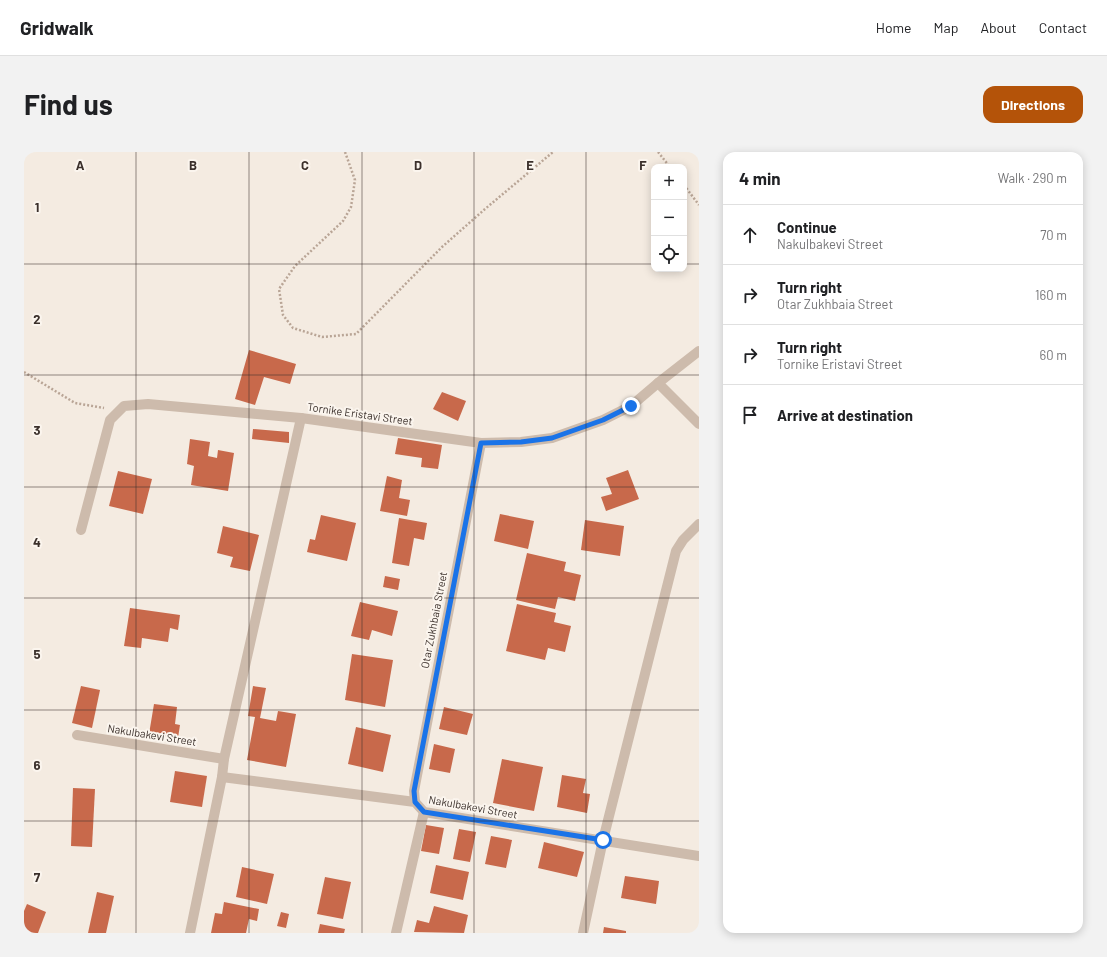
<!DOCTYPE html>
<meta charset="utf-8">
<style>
body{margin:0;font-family:Barlow,sans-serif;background:#f2f2f2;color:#202124}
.controls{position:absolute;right:12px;top:12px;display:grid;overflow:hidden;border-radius:8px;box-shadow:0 2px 10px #0003}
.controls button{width:36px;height:36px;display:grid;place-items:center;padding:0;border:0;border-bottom:1px solid #e0e0e0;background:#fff;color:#202124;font:20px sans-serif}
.stop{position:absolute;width:12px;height:12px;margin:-9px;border:3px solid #1a73e8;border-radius:50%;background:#fff}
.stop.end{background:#1a73e8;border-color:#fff;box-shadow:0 1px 4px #0008}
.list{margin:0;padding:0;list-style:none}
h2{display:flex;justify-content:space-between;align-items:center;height:52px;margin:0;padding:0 16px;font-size:17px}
h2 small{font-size:13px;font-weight:400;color:#757577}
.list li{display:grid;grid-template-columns:26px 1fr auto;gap:12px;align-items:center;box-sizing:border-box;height:60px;padding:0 16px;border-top:1px solid #e0e0e0}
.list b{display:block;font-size:15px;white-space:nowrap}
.list p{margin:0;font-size:13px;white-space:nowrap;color:#757577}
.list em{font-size:13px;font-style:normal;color:#757577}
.icon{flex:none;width:22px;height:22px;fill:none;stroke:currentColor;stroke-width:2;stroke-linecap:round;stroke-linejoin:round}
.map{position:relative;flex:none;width:675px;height:781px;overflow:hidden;border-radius:12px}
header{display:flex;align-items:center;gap:24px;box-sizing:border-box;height:56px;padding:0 20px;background:#fff;border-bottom:1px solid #e0e0e0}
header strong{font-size:19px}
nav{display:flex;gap:22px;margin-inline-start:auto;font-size:14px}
.intro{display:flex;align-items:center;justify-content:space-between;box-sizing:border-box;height:96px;padding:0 24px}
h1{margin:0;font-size:28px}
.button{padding:10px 18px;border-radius:12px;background:#b45309;color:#fff;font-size:14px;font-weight:700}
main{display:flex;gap:24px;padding:0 24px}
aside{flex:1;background:#fff;border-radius:12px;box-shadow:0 2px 10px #0003}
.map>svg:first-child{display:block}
</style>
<header>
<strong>Gridwalk</strong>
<nav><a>Home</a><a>Map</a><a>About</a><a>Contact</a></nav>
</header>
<div class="intro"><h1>Find us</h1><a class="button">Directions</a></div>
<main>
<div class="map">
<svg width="675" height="781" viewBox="0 0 675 781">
<rect width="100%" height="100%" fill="#f4ebe1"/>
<!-- building -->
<g fill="#c8694b">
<path d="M225,198L272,212L266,232L240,225L231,253L211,247Z"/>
<path d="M418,240L442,249L434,269L409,257Z"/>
<path d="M229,277L265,280V291L228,287Z"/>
<path d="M374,286L418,293L414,317L397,315L398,306L371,302Z"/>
<path d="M166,287L186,290L184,304L193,306L194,298L210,301L204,339L167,333L170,314L163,312Z"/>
<path d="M604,318L615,347L582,359L577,345L588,342L582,326Z"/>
<path d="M94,319L128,327L119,362L85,354Z"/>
<path d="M363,324L378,328L375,346L386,348L383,364L356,359Z"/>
<path d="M476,362L510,369L504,397L470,389Z"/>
<path d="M297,363L332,371L323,409L283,400L286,387L291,388Z"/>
<path d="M375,366L403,371L400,388L390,386L385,414L368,411Z"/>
<path d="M561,368L600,374L596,404L557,398Z"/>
<path d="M199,374L235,383L226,419L206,415L209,405L193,401Z"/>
<path d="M503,401L542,410L540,419L557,423L551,449L534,445L531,457L492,448Z"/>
<path d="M361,424L376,427L374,438L359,435Z"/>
<path d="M336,450L374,459L368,484L348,478L345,488L327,484Z"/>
<path d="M493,452L532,461L530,470L547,474L541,500L524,496L521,508L482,499Z"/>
<path d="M106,456L156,463L154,478L146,476L144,490L118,486L117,496L100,494Z"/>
<path d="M328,502L369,508L361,555L321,548Z"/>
<path d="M57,534L76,538L68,576L48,571Z"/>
<path d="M229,534L242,536L236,566L252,569L254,559L272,562L262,615L223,608L231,565L224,564Z"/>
<path d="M130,552L153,555L151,572L156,573L154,586L125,582Z"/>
<path d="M420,555L449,562L443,583L415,577Z"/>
<path d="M332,575L367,583L359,620L324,612Z"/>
<path d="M410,592L431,597L426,621L405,617Z"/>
<path d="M478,607L519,615L510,659L469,651Z"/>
<path d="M151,619L183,624L178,655L146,650Z"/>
<path d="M538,623L562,627L559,641L566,642L563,661L533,655Z"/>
<path d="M49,636L71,637L68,695L47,694Z"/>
<path d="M402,673L420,676L415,702L397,699Z"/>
<path d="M435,677L452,680L446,710L429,707Z"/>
<path d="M467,684L488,688L482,716L461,712Z"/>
<path d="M520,690L560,700L553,725L514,716Z"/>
<path d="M412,713L445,720L439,748L406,741Z"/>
<path d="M218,715L250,722L243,752L212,745Z"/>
<path d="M601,724L635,729L632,752L597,746Z"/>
<path d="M301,725L327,730L319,767L293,762Z"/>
<path d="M73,740L90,744L82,781H64Z"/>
<path d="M200,750L235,757L233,769L225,767L222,781H187L191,761L198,762Z"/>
<path d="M3,752L22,760L14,781H6L0,778V759Z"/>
<path d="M410,754L444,763L440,781L390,780L393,768L405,771Z"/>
<path d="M257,760L265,762L262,776L253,774Z"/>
<path d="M296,772L321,777L320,781H294Z"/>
<path d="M580,775L602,779V781H579Z"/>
</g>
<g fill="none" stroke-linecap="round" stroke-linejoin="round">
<!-- path -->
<g stroke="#b9a596" stroke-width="2.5" stroke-dasharray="2 2" stroke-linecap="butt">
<path d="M321,0L331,28L327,55L319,69L271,114L255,137L259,163L269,176L298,185L332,182L418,95L461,57L529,0"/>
<path d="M634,0L646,15"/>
<path d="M660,33L675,53"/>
<path d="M0,220L51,251L80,256"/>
</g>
<!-- minor -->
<g stroke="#cdbbac" stroke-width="10">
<path d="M634,231L675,272"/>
<path d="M57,378L86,268L100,254L124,252L277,266L457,291L497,290L528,286L579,268L607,254L634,231L675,199"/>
<path d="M53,583L200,607"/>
<path d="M198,625L391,650L400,660L675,704"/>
<path d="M391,650L390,639L457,291"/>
<path d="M166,781L198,625L200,607L277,266"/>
<path d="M372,781L400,660"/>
<path d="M559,781L579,688L652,399L659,388L675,372"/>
</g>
</g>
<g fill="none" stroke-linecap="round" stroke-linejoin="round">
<!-- route -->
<path stroke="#1a73e8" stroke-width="5" d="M579,688L400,660L391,650L390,639L457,291L497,290L528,286L579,268L607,254"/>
</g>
<!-- grid -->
<path fill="none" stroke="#3b302b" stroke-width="1" stroke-opacity="0.55" d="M112,0V781M225,0V781M338,0V781M450,0V781M562,0V781M0,112H630M660,112H675M0,223H675M0,335H675M0,446H675M0,558H675M0,669H675"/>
<g text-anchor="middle" stroke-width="4" stroke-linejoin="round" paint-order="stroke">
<!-- street labels -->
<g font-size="11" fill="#3b302b" stroke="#fbf5ee">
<text transform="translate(336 262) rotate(8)" y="4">Tornike Eristavi Street</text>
<text transform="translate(410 468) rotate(-79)" y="4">Otar Zukhbaia Street</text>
<text transform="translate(128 583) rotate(9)" y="4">Nakulbakevi Street</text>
<text transform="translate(449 655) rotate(10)" y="4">Nakulbakevi Street</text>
</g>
</g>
<g font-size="13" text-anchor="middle" font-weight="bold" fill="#3b302b" stroke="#fbf5ee" stroke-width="4" stroke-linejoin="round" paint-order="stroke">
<text x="56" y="18">A</text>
<text x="169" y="18">B</text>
<text x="281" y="18">C</text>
<text x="394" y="18">D</text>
<text x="506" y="18">E</text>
<text x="619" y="18">F</text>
<text x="13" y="60">1</text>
<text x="13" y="172">2</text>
<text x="13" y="283">3</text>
<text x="13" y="395">4</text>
<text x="13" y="507">5</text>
<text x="13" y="618">6</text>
<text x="13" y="730">7</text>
</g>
</svg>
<div class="controls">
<button>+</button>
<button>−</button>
<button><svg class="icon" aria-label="locate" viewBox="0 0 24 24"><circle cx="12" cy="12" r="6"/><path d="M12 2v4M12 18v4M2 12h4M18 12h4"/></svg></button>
</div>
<div class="stop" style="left:579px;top:688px"></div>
<div class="stop end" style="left:607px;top:254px"></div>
</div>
<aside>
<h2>4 min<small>Walk · 290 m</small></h2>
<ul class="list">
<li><svg class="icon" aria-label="ahead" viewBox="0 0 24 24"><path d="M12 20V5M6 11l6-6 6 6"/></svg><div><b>Continue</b><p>Nakulbakevi Street</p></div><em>70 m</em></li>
<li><svg class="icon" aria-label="right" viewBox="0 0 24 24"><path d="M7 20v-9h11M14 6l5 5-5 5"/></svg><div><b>Turn right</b><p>Otar Zukhbaia Street</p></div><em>160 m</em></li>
<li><svg class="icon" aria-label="right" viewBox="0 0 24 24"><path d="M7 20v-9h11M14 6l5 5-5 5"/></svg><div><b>Turn right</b><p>Tornike Eristavi Street</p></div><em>60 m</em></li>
<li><svg class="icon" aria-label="arrive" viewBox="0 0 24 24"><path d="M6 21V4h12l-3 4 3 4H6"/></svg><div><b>Arrive at destination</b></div></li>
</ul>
</aside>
</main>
